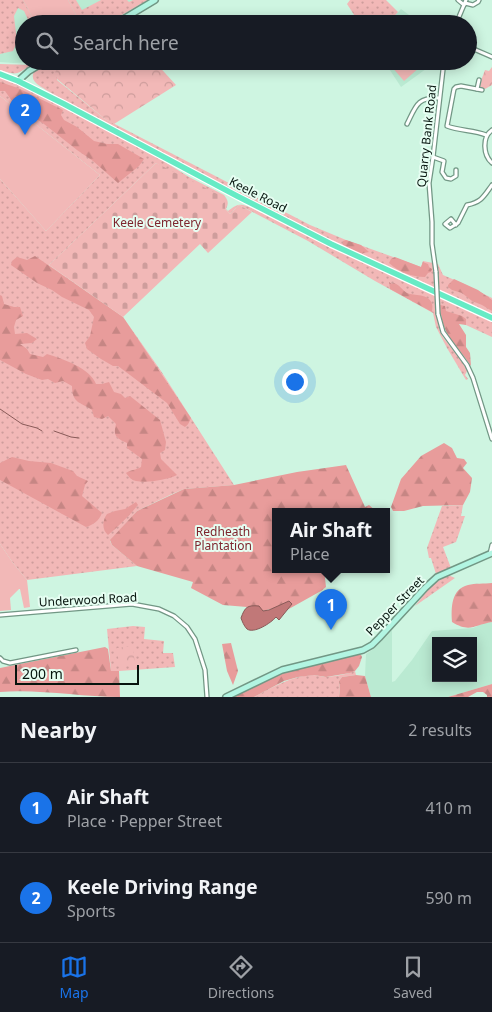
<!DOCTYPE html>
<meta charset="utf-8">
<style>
body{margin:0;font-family:"Noto Sans",sans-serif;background:#242831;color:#f1f3f6}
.controls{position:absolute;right:15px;bottom:15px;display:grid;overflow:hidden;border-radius:0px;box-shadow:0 2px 12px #0003}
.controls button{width:45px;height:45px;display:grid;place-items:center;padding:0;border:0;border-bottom:1px solid #363941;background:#171b24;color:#f1f3f6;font:25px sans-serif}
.scale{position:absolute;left:15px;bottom:12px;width:124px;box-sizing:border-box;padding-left:5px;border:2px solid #06140e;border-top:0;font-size:14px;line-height:18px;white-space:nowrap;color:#06140e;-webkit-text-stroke:4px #e6fef2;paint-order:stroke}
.you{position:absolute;left:294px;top:381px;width:18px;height:18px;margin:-12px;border:4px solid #fff;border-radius:50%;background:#1a73e8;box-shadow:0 0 0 8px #1a73e833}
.badge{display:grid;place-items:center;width:32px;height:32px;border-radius:50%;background:#1a73e8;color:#fff;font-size:16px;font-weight:700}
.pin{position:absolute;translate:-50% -41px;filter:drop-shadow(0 1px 2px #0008)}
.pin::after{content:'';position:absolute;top:26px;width:18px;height:15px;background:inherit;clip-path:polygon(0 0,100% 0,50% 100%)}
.popup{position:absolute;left:272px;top:508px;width:118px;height:65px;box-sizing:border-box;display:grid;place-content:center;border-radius:0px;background:#171b24;filter:drop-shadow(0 1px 4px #0005);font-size:16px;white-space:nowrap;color:#9ea1a6}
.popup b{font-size:19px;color:#f1f3f6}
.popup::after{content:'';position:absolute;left:50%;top:100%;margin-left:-10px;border:10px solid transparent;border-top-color:#171b24}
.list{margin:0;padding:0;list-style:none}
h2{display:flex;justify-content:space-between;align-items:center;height:65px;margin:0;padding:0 20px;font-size:21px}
h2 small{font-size:16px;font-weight:400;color:#9ea1a6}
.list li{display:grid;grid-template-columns:32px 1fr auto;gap:15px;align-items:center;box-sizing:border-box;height:90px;padding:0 20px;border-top:1px solid #363941}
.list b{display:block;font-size:19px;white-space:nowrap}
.list p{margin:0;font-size:16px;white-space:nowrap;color:#9ea1a6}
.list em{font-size:16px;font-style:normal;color:#9ea1a6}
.icon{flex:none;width:28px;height:28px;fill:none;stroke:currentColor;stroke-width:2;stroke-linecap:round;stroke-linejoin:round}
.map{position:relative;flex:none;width:492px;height:697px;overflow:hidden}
.search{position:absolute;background:#171b24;box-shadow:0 2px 12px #0003;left:15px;right:15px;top:15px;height:55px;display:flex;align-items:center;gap:12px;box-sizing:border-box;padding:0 18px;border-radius:28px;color:#9ea1a6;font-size:19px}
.sheet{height:245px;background:#171b24}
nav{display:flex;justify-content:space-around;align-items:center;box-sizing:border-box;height:70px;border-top:1px solid #363941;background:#171b24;font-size:14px;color:#9ea1a6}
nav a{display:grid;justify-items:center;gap:2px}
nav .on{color:#1a73e8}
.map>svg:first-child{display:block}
</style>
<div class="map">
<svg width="492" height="697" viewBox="0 0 492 697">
<defs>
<pattern id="grass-dots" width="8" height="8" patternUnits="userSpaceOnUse" patternTransform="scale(1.25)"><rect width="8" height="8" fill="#f2b8b7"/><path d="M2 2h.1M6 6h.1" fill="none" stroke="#ce9d9c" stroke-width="1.8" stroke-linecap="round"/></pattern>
<pattern id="forest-firs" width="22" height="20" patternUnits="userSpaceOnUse" patternTransform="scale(1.25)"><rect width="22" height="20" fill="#e89c9b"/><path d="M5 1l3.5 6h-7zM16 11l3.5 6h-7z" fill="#c68684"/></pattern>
<pattern id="cemetery-stones" width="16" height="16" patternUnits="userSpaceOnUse" patternTransform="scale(1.25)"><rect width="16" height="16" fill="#f2b8b7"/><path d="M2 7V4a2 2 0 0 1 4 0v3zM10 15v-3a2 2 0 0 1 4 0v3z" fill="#ce9d9c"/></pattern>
<pattern id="park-crowns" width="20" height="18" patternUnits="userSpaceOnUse" patternTransform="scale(1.25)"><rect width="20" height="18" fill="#f2b8b7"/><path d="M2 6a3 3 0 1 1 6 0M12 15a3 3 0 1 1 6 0" fill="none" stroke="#ce9d9c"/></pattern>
</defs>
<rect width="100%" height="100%" fill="#cef5e1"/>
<!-- built -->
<g fill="#baead2" fill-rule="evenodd">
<path d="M0,0H148L106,24H24V61H39L37,62L13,63L0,62Z"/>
<path d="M401,9L417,21L420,24H387Z"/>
<path d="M384,61H437L401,87Z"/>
<path d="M492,622V684L448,697H371L365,676L366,654L372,650L392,630V682L395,681L412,660L432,631L473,628L484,623ZM436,641H473V678H436Z"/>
</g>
<!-- grass -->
<g fill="url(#grass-dots)">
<path d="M0,0H23L36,24H30L24,11L18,8L14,16L17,42L13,51L0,54Z"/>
<path d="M68,0H76L82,10L101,0H127L129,2L133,0H148L106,24H81Z"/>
<path d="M350,0H386L398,12L387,24H360L347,4Z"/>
<path d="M53,61H60L57,66V80L105,119L310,225L346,240L421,267L423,261L438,264L443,275L464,284L492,298V316L397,273L311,231L137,141L46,90C39,85 28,81 35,70L36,71Z"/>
<path d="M0,64L31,65C17,74 17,76 0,70Z"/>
<path d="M0,76L65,107L157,157L189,177L224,195C228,200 229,203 226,209L228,211C239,202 242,204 254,209L397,278L492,321V337L442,314H436L440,331L443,337L468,369L465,375L468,379L466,380L447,348L436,327L433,313L375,281L308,241L239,205L230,214L225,209L156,163L49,265L123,317L161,371L234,485L184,489L170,495L137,511L110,541L112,545L137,566L27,580L13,563L0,544V179L46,231L100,175L0,96Z"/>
<path d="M463,505L461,516H465L456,542L443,547L451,568L436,574L431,558H429L427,548L442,506Z"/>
<path d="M448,575L455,578L415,606L432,585Z"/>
<path d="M133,626L145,627L144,639L164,641L163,653H173L175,667L119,671H111L107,629Z"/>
<path d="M355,671L356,675L342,677L339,681L340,689L339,697H254C273,687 291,676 313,675C317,675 320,676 324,677C330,677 349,674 355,671Z"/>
</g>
<!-- forest -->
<g fill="url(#forest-firs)">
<path d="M0,82L18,88L63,110L61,115L64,120L77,127L94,141L107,144H118L144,159L139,166L118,183L93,161L77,150L44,124L14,104L5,91H0Z"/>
<path d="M346,240L361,245L369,252C360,255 349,252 343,245V241Z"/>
<path d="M35,256L123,317L191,418C189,422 189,424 185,427L180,424L167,403L126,372L118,366H113L101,359L87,349L85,343L90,336L94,317L89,310L62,297L52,290L37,283L11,265L12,261L17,257L27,260Z"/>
<path d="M395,257L421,267L423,262L428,264L429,267L432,269L431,272L428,273L425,277C412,277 399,272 389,263L391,259Z"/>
<path d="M454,279L478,290L492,300V311L482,305L472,301L462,293L452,290L448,287V285Z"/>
<path d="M389,282L392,284L394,283C400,285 402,290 407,293C414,296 429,293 432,304C433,307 432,309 432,312L390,289Z"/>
<path d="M0,295L2,296L4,304L14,307H20L23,316L16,320L14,327L15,334L27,333L37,339L32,343L20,344L27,349L30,354L43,357L47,354C63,359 90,368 96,384H102L109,382L114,392L121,394L125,398L130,396L160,420L166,442L165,450L160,453L161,459L177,475C167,480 147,483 136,481C131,480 129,477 126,473C130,470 136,470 141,467L142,459L127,448V443C116,438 113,436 116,424L108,416L102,419L94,417L92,410C80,402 72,403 72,386L63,381L55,383L48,379L42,380L26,374L0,360Z"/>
<path d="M440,305L445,306L446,311L462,316L466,319V325L459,324L466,335V347L470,353L471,366C455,342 442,337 440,305Z"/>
<path d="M444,443L452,448L457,458L464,459L467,463L463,468L472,478L470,492L463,505L423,506L404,511H393L391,507L401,479L421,456Z"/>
<path d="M12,457L29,461L51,463L73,471L77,476L88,481L85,485L82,496L102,513C99,521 93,525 86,527L0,480V463Z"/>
<path d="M346,465L365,507L369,505L376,511H276V569H324L326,587L321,591L287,610L292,604L262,611L255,606L247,607L223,605L191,588L193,582L137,566L112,545L110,540L137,511L184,489L234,485L297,472Z"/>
<path d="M136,502L138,505C129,516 119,526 108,535C102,530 102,521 107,514L115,511L125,509Z"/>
<path d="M492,583V622C474,625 470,633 452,622C451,608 451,589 468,585C475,583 484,584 492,583Z"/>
<path d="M231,643L238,671L233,685L227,671L222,644Z"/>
<path d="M105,647L108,649L111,671H119L120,697C80,697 40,689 0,692V668Z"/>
<path d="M358,654L361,655L362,657L359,666L355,671L350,673L326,677L314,675L298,677L284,681L254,697H234L283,673Z"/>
<path d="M356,675L365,676L371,697H339L340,689L339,681L342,677Z"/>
<path d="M492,684V697H487V695L483,692H477L468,697H448Z"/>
</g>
<!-- cemetery -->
<path fill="url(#cemetery-stones)" d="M156,163L225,198V209L230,214L239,205L252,212L208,253L200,244L123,317L49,265Z"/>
<!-- park -->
<g fill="url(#park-crowns)">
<path d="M60,61H154L176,85L114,124L105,119L57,79L55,73Z"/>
<path d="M492,67V85L485,89L481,88L479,86L485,70L489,71Z"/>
<path d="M133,646L135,666H121L119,664L117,648Z"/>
</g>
<!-- garden -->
<g fill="#f2b8b7">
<path d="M23,0H68L81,24H36Z"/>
<path d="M396,61H427L404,81L391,66Z"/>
<path d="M0,96L100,175L46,231L0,179Z"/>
<path d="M0,544L13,563L27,580L30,607L24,608L20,589H19L10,598L11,610L0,611Z"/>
</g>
<!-- water -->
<path fill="#c17878" stroke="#895a58" d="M289,601L292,604L279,620L276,617C271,623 254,634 247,629C244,626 242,621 241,618C245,607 247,605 259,606L263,611L269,610Z"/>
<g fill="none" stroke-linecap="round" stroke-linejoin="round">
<!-- stream -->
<g stroke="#895a58" stroke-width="1">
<path d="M0,409L22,424L37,428L42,431"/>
<path d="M54,431L71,437L79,438"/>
</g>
<defs>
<g id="street">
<path d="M458,0L464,5"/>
<path d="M465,3L473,5L478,2L479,0"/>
<path d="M456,24L466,0"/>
<path d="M468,49L476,50L492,57"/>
<path d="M477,89L479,80"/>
<path d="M482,90L461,86L456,87L454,89L447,126C460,131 474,130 486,135"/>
<path d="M407,124C416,106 417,97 439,98"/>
<path d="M492,130C482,137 483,155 492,163"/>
<path d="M433,157L444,161L442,172L446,178L451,179L456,176V170"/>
<path d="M456,225L451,219L445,224L450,228L458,223L467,205C482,202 484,196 492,185"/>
<path d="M436,272L432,244V222L429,183L433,157L444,61"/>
<path d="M438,314L443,332L467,365L473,378L492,439"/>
<path d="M490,554L492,545"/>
<path d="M0,615L132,604L159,609L174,616L187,627L195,639L205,670L207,697"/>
<path d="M0,658L3,661L10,663L76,650"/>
</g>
<g id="secondary">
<path d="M115,24L155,0"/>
<path d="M18,81L29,71L46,61"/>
<path d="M226,697L282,670L363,650L372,645L379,638L425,588L437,577L492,553"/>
</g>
<path id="primary" d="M0,74L18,81L64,104L237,196L331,244L492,318"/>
</defs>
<!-- street casing -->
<use href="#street" stroke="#729785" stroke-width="5.5"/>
<!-- secondary casing -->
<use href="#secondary" stroke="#729785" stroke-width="8"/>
<!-- primary casing -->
<use href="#primary" stroke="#fff" stroke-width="8"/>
<!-- street -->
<use href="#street" stroke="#fff" stroke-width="3"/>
<!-- secondary -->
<use href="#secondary" stroke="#b2f5e2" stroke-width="5"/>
<!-- primary -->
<use href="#primary" stroke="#66ebc5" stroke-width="5.5"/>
<defs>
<path id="street-bridge" d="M436,272L438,314"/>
</defs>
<!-- street-bridge casing -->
<use href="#street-bridge" stroke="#729785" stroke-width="5.5" stroke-linecap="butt"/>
<!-- street-bridge -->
<use href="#street-bridge" stroke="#fff" stroke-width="3"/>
</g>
<g text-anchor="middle" stroke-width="4" stroke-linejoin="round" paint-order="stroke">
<!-- street labels -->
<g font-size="12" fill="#06140e" stroke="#e6fef2">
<text transform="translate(427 136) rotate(-84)" y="4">Quarry Bank Road</text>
<text transform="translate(258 195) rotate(27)" y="4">Keele Road</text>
<text transform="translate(88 600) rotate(-3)" y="4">Underwood Road</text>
<text transform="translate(395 606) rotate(-46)" y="4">Pepper Street</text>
</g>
<!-- park labels -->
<g font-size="12" fill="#7e252d" stroke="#e6fef2">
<text x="157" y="227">Keele Cemetery</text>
<text x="223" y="536">Redheath<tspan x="223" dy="14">Plantation</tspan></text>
</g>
</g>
</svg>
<div class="controls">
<button><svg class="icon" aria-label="layers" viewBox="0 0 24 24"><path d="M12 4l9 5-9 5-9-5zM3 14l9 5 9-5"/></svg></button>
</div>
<div class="scale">200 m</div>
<div class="you"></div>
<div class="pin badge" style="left:331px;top:630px">1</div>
<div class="popup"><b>Air Shaft</b>Place</div>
<div class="pin badge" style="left:25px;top:135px">2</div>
<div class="search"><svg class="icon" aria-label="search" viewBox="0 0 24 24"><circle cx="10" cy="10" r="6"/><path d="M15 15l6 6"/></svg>Search here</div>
</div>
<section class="sheet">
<h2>Nearby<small>2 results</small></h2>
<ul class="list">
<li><span class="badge">1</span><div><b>Air Shaft</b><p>Place · Pepper Street</p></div><em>410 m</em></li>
<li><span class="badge">2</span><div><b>Keele Driving Range</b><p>Sports</p></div><em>590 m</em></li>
</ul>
</section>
<nav>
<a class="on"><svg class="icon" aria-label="map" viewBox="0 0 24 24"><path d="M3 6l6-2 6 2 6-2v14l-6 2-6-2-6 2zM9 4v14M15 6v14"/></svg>Map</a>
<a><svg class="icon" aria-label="directions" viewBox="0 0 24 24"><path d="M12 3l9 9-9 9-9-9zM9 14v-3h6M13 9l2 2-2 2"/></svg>Directions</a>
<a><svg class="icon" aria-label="saved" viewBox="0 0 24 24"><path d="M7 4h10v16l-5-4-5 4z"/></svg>Saved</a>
</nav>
